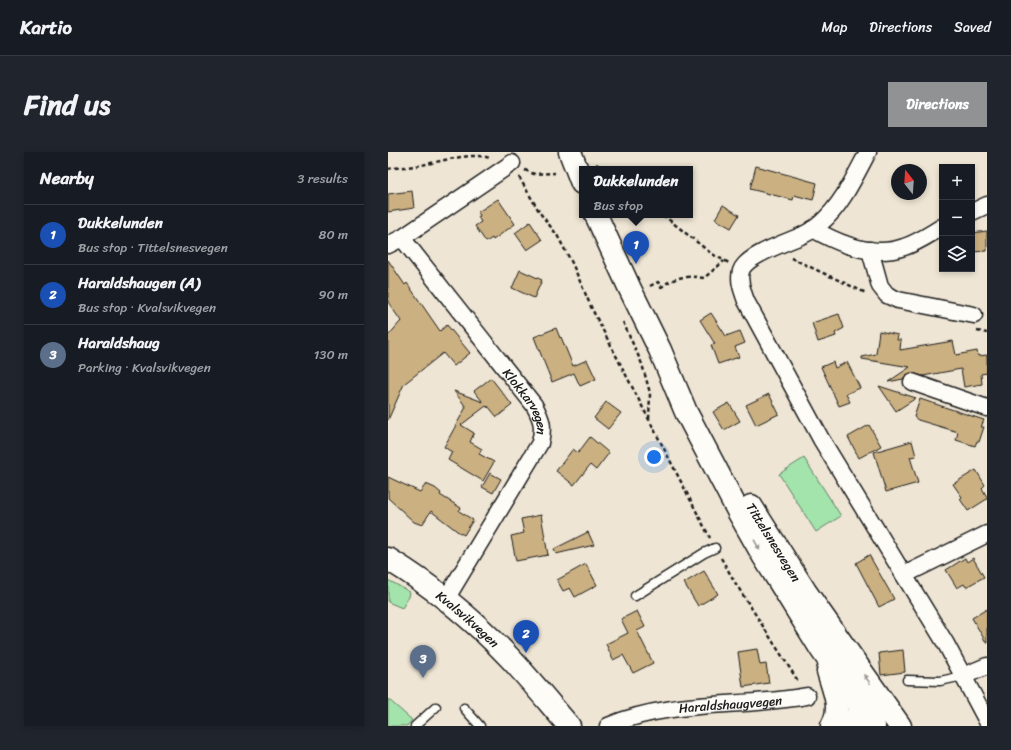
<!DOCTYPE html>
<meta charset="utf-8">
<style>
body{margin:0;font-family:Sriracha,sans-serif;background:#20242c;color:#f1f3f6}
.controls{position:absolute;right:12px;top:12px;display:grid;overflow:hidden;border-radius:0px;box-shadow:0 2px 6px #0003}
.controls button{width:36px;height:36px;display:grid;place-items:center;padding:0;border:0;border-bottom:1px solid #363941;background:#171b24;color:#f1f3f6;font:20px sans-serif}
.compass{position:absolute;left:503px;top:12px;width:36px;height:36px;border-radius:50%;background:#171b24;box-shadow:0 2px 6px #0003;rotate:343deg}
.you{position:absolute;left:266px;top:305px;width:14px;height:14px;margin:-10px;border:3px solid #fff;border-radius:50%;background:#1a73e8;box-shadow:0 0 0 6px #1a73e833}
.badge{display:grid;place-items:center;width:26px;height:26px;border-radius:50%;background:#919294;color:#fff;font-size:13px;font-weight:700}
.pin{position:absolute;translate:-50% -33px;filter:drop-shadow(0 1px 2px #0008)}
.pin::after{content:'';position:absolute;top:21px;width:14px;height:12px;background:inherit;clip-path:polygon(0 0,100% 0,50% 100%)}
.popup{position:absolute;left:191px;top:14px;width:114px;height:52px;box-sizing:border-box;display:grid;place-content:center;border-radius:0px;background:#171b24;filter:drop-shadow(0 1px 3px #0005);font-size:13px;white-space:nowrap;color:#9ea1a6}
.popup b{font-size:15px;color:#f1f3f6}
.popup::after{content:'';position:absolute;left:50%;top:100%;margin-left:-8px;border:8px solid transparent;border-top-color:#171b24}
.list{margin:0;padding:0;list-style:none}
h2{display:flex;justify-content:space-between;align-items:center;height:52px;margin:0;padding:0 16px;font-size:17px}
h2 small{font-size:13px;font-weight:400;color:#9ea1a6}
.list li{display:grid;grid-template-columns:26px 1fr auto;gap:12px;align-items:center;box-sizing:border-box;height:60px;padding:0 16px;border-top:1px solid #363941}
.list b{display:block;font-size:15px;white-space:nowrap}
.list p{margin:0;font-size:13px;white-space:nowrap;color:#9ea1a6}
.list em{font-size:13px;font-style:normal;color:#9ea1a6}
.icon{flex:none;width:22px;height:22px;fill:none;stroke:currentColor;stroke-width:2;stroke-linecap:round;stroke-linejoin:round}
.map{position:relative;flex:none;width:599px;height:574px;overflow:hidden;border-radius:0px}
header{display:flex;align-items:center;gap:24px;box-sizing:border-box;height:56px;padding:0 20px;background:#171b24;border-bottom:1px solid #363941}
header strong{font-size:19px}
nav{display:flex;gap:22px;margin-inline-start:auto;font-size:14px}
.intro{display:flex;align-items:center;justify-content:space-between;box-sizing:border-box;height:96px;padding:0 24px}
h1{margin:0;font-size:28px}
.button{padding:10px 18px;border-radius:0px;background:#919294;color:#fff;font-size:14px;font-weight:700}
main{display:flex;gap:24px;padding:0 24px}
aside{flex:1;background:#171b24;border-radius:0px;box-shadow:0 2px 6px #0003}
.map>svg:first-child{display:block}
</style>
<header>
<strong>Kartio</strong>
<nav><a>Map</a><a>Directions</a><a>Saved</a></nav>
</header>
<div class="intro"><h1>Find us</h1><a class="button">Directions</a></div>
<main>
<aside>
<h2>Nearby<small>3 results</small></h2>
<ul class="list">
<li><span class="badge" style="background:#1a4fb4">1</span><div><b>Dukkelunden</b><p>Bus stop · Tittelsnesvegen</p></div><em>80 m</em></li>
<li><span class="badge" style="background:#1a4fb4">2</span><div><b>Haraldshaugen (A)</b><p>Bus stop · Kvalsvikvegen</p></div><em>90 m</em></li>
<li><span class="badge" style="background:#5c6f8a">3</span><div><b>Haraldshaug</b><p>Parking · Kvalsvikvegen</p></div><em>130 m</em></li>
</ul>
</aside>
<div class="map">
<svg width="599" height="574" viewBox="0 0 599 574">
<rect width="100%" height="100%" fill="#eee5d4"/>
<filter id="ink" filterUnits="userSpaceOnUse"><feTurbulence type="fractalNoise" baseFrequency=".025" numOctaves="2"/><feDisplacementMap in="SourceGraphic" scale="8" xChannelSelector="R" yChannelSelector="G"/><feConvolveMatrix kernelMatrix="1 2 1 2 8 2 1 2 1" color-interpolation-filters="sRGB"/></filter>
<g filter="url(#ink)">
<!-- green -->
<g fill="#a3e3ac" stroke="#608064">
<path d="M416,306L453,364L428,380L391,322Z"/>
<path d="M0,428L22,440L21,445L14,456L0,450Z"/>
<path d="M0,547L24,568L19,574H0Z"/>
</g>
<!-- building -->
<g fill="#cbb081" stroke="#1c1c1c">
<path d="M368,14L429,31L425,48L406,43L405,48L362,37Z"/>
<path d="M24,39L26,56L0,60V42Z"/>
<path d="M110,47L127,72L105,88L104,86L98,90L87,74L93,70L90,65L92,64L90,60Z"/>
<path d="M335,53L351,63L343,76L327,67Z"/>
<path d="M142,70L154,88L139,98L127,81Z"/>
<path d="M599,79V99L584,100V81Z"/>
<path d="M0,108L17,133L19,131L52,179L59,173L82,201L66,214L55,201L16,232L0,268V184L13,169L0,150Z"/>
<path d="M132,118L154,128L146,146L124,136Z"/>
<path d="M323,161L338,184L352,179L357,191L347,195L351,205L330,212L323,193L327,192L312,168Z"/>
<path d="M451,162L456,176L447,181L448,184L430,190L424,171Z"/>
<path d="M168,176L172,186L173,185L185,214L199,208L208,227L192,234L186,221L164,230L146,185Z"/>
<path d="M491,179L510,183L509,188H513L512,198L565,189L568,203L589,199L590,204L599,203V221L593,222L594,232L576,235L573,217L535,224L523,221L518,223L515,227L500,230L522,215L474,207V205L488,202Z"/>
<path d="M445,210L447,216L459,210L472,236L458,242L462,250L451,254L433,215Z"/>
<path d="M103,226L124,253L109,265L100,254V256L98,254L73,273L86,281L82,290L94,297L91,302L106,310L95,329L60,308L64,300L56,295L78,255L66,239L95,250L86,239Z"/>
<path d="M491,234L528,246L508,259Z"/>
<path d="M381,242L391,262L368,273L358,253Z"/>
<path d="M532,247L596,268L593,275H596L591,290L589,289L587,294L568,288L570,280L530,268L526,265Z"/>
<path d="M218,250L233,261L220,277L206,266Z"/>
<path d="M341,251L352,269L336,278L325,260Z"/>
<path d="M481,273L493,294L471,306L460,285Z"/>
<path d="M202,285L221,301L208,318L202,313L186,333L168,319L185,297L190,301Z"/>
<path d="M524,289L528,304L522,305L530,331L498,340L486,300Z"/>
<path d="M588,318L597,333L594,336L599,345V347L580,359L572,347L574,345L565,332Z"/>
<path d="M102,321L113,327L105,341L94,335Z"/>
<path d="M0,325L32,340L38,332L47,336L53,341L52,343L73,356L71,359L85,368L76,383L69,379L43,359L34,373L26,370L0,346Z"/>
<path d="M153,363L160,403L128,409L123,384L136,381L133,367Z"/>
<path d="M200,380L206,393L168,402L166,397Z"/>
<path d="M481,403L506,447L491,455L468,411Z"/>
<path d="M577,406L579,410L585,406L596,425L578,435L576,432L569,436L558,418Z"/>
<path d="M198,412L209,433L187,445L182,436L175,439L169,428Z"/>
<path d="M316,419L330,442L310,454L296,431Z"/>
<path d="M599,457V492L584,466Z"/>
<path d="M249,459L257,475L249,479L265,511L245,521L235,503L225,508L218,492L240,481L233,467Z"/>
<path d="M369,497L372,513L378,512L381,531L355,535L350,500Z"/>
<path d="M515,498L517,520L493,523L491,501Z"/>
</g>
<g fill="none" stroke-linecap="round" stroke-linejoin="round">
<defs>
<g id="service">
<path d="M247,444L316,401L327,396"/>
<path d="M519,528L552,529L575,524"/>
<path d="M76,556L92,574"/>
<path d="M27,574L48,555"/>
</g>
<g id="minor">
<path d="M480,0C467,24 454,53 433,71C428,76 421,80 415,83C400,90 358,103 353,119C350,129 355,140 358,149L433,287L558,492L599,569"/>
<path d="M584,60L599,53"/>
<path d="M425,77C451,92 486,106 516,95C529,91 542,82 554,75"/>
<path id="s1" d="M14,86L146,253C154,268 156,274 152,291L58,447"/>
<path d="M0,93L14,86L124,11"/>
<path d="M482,98L492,134L499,143L510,148L586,163"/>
<path d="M524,230L599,256"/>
<path d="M516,423L599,382"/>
<path d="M575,524L599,514"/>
<path id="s2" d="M220,574C283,547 354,556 419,544"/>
</g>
<g id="secondary">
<path id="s3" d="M0,407C44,434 85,467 121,505C142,527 161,551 181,574"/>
<path d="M455,574L476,561L496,559"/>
</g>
<g id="primary">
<path d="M182,0L194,31"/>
<path d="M208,63L242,137L272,198L298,260L350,359L376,405L433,497L486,574"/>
<path d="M363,354L417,439L512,574"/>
<path d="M440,519C445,537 455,556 444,574"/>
</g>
</defs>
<!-- service casing -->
<use href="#service" stroke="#1c1c1c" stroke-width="11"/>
<!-- minor casing -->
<use href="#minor" stroke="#1c1c1c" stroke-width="19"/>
<!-- secondary casing -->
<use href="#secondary" stroke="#1c1c1c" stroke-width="25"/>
<!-- primary casing -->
<use href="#primary" stroke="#1c1c1c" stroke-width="25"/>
<!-- path -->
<g stroke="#1c1c1c" stroke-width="2.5" stroke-dasharray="4 3" stroke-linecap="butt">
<path d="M208,12L216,17"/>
<path d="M0,17C11,15 23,15 34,13C54,9 83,0 102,6"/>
<path d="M137,18L146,22L167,21"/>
<path d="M131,25L152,61L169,83L184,111L204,157L322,386"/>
<path d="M275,63L324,102L341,111"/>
<path d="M403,106L478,141"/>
<path d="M262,134L270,130L273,135C276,134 278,131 281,130C291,124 304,124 316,126L336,109"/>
<path d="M235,170L254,212L262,241L261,268"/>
<path d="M589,179L599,181"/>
<path d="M333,406L348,432L410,529"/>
</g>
<!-- service -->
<use href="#service" stroke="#fdfcf7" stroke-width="8"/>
<!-- minor -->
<use href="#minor" stroke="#fdfcf7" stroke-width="16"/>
<!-- secondary -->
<use href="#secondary" stroke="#fdfcf7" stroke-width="22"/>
<!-- primary -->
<use href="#primary" stroke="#fdfcf7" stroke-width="22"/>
</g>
<!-- one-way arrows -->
<defs><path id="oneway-solid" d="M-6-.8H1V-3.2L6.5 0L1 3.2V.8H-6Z"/></defs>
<g fill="#989794">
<use href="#oneway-solid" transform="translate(369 393) rotate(61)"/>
<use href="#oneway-solid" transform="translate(479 527) rotate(-125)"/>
</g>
</g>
<g text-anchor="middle" stroke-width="3.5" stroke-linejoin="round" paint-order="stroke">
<!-- street labels -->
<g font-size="13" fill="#1c1c1c" stroke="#fdfcf7">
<text dy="5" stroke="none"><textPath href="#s1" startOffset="206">Klokkarvegen</textPath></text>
<text transform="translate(386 390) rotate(58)" y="5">Tittelsnesvegen</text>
<text dy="5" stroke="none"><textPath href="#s3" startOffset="100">Kvalsvikvegen</textPath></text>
<text dy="5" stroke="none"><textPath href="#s2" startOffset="125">Haraldshaugvegen</textPath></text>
</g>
</g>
</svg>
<div class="controls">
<button>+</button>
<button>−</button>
<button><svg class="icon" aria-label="layers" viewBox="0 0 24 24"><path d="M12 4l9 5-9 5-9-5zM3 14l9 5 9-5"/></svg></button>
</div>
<svg class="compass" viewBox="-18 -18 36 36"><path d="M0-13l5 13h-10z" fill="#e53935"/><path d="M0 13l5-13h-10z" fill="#9ea1a6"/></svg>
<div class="you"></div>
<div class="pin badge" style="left:248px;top:112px;background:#1a4fb4">1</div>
<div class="popup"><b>Dukkelunden</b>Bus stop</div>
<div class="pin badge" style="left:138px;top:501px;background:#1a4fb4">2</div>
<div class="pin badge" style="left:35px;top:526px;background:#5c6f8a">3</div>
</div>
</main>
